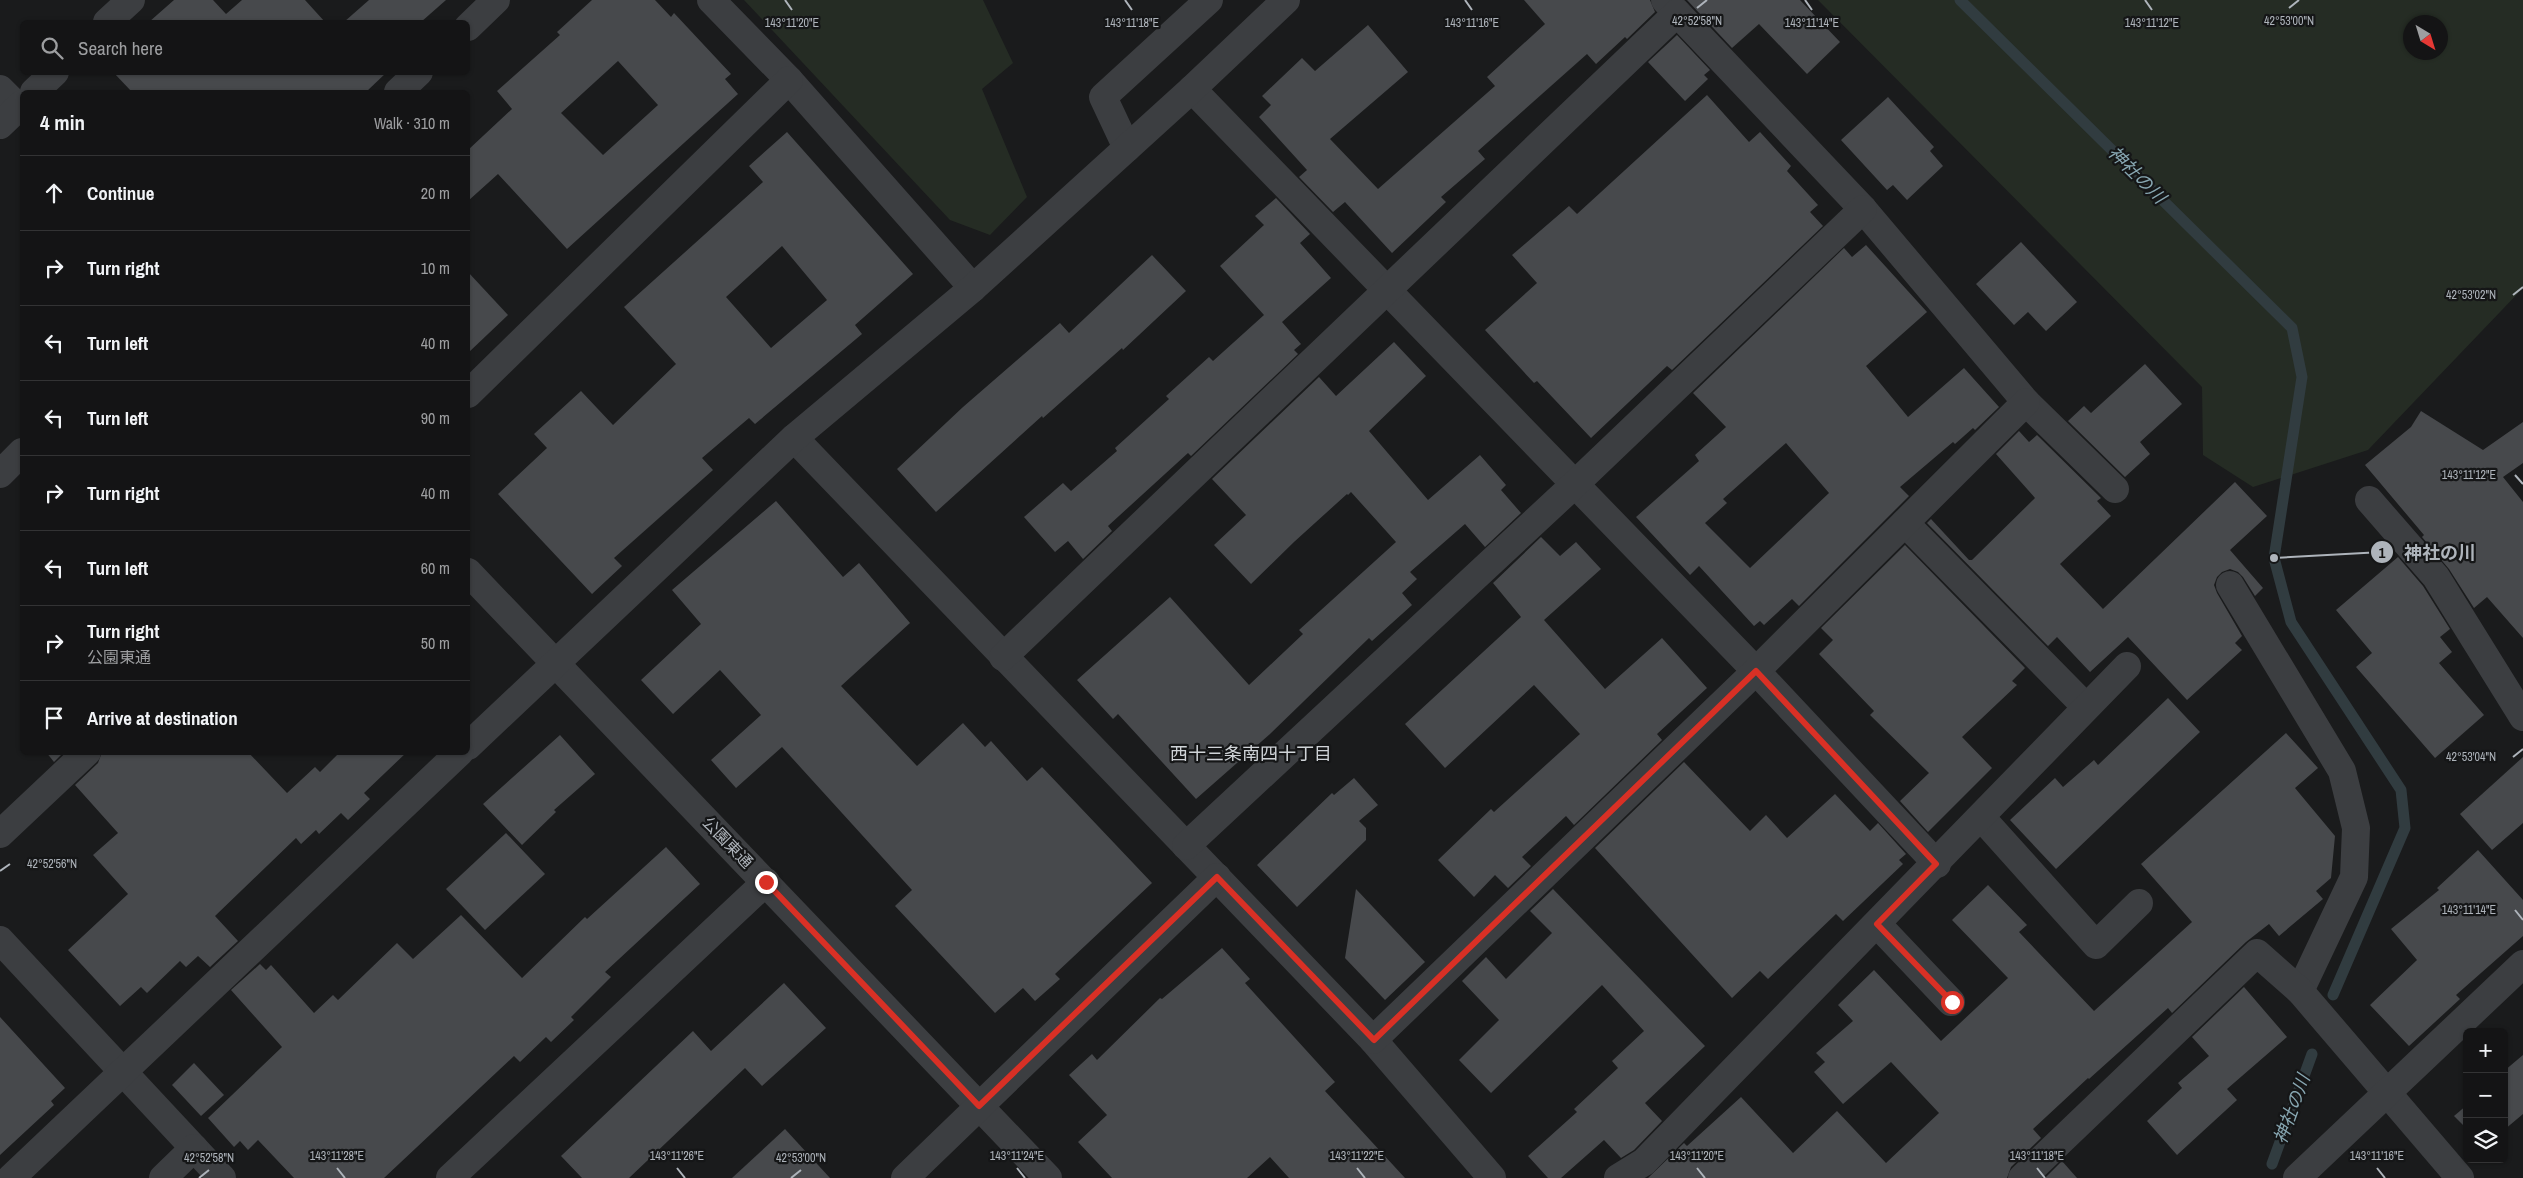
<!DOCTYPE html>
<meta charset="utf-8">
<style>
body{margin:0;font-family:"Archivo Narrow","Noto Sans JP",sans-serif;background:#212122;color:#f1f3f6}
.controls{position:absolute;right:15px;bottom:15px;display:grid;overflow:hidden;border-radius:8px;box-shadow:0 1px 4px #0004}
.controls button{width:45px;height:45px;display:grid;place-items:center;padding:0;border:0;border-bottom:1px solid #333334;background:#141415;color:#f1f3f6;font:25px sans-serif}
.compass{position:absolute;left:2403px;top:15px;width:45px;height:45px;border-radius:50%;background:#141415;box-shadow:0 1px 4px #0004;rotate:142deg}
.stop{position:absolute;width:15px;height:15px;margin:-11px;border:4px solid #d93025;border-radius:50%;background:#fff}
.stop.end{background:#d93025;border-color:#fff;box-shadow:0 1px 5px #0008}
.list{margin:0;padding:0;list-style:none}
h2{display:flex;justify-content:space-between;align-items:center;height:65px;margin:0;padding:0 20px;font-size:21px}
h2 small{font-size:16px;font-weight:400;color:#9d9ea0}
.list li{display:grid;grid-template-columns:32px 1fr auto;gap:15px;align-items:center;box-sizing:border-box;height:75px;padding:0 20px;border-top:1px solid #333334}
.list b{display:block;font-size:19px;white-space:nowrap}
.list p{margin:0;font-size:16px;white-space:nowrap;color:#9d9ea0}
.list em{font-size:16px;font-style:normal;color:#9d9ea0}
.icon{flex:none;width:28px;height:28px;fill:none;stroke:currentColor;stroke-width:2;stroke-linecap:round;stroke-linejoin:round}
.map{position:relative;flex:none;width:2523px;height:1178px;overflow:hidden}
.search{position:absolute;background:#141415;box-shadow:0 1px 4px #0004;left:20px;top:20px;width:450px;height:55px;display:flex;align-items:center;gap:12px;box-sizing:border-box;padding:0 18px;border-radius:8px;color:#9d9ea0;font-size:19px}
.panel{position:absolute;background:#141415;box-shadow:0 1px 4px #0004;left:20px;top:90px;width:450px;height:665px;border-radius:8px}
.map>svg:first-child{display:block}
</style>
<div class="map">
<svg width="2523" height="1178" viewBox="0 0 2523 1178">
<rect width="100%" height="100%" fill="#1a1b1c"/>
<!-- green -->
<g fill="#252c24" fill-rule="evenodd">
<path d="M744,0H983L1013,63L982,89L1027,197L990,235L950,220Z"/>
<path d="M1818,0H2523V288L2368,450L2253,487L2203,455L2202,387ZM2410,22H2440V52H2410Z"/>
</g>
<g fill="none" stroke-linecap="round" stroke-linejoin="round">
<!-- stream -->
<g stroke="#313c40" stroke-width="11">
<path d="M1960,0L2292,328L2302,377L2274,558L2291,622L2401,790L2405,828L2333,995"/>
<path d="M2272,1164L2312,1054"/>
</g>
</g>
<!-- building -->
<g fill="#47494c" fill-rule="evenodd">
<path d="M174,0H213L226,14L242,0H305L325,22H149Z"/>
<path d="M369,0H446L421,22H344Z"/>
<path d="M592,0H655L671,17L674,13L731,74L725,79L738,94L567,249L498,174L468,201V150L512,109L497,91L560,35L557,32ZM618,61L658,105L603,155L561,113Z"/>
<path d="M1524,0H1650L1655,12L1627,39L1625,37L1596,64L1587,54L1478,151L1485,159L1441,197L1446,202L1392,253L1345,202L1333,212L1299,177L1307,170L1259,117L1271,105L1262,96L1302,58L1315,71L1368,25L1408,72L1330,139L1378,189L1495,86L1487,77L1545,24Z"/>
<path d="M1687,0H1800L1840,42L1807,74L1759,24L1732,48Z"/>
<path d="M1677,35L1710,70L1704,75L1708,79L1685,101L1648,62Z"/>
<path d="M113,72H387L366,92H132Z"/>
<path d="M1707,95L1749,142L1760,132L1791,166L1787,171L1818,205L1810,212L1823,226L1672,370L1667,366L1591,438L1537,381L1534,383L1485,330L1537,283L1512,255L1569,206L1577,214Z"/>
<path d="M1888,97L1934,147L1930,151L1943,166L1907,200L1893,185L1887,190L1841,140Z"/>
<path d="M787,132L913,274L855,325L862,334L755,424L749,418L702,458L713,470L614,558L622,566L592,594L498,494L547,448L534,434L581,391L613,425L676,364L624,307L763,182L749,166ZM782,246L827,300L771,348L726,297Z"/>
<path d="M1276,198L1310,234L1300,243L1331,278L1282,322L1301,344L1294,350L1298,354L1191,456L1188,453L1108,526L1112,531L1083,559L1068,541L1055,552L1024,517L1063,483L1071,491L1117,451L1115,448L1169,399L1166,396L1209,357L1213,361L1264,315L1220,266L1264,225L1255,216Z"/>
<path d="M2021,242L2077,302L2046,331L2028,312L2014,325L1976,284Z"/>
<path d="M1866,245L1927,312L1866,366L1908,417L1964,368L1999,407L1975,430L1973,428L1955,444L1953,442L1900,487L1909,496L1799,606L1792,599L1764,625L1760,621L1754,626L1699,566L1690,575L1636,517L1699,461L1695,455L1726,427L1693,393L1844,248L1852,257ZM1786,443L1829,493L1750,568L1705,523L1727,503L1723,499Z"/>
<path d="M1152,255L1186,291L1123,350L1122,348L1043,418L1042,416L936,512L897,469L963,407L1060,323L1069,333Z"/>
<path d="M468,272L508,315L468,353Z"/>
<path d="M1394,342L1426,376L1369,431L1428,500L1480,455L1506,485L1501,490L1521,513L1485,547L1465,524L1410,572L1417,579L1402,593L1412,605L1372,641L1369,638L1270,734L1196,799L1118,714L1113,719L1077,680L1170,597L1249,685L1303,634L1299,630L1396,542L1351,492L1348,495L1347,494L1294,542L1251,584L1214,545L1246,515L1212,479L1319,377L1336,396Z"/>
<path d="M2145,364L2182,404L2140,442L2150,454L2125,477L2068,421L2084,406L2091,413Z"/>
<path d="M2421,411L2483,450L2523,422V463L2503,477L2523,502V638L2487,597L2474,608L2449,569L2422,537L2424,535L2365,465L2411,427Z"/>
<path d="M2019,431L2029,442L2037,435L2101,498L2097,501L2111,516L2060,564L2103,609L2235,482L2267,516L2230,550L2263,588L2255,596L2243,577L2238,572L2230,569L2222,572L2217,577L2214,585L2217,593L2242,636L2235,643L2242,650L2187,700L2128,637L2090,672L2057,637L2048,646L1927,523L1931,519L1969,560H1972L2035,498L1996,454Z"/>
<path d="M776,501L843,577L859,563L910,623L841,686L917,766L963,723L985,747L991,741L1027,781L1042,767L1152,883L1055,974L1060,979L1035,1001L1023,988L995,1013L895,906L912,890L782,747L736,788L711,760L761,715L720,670L673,714L641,680L701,624L672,590Z"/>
<path d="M1541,537L1560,556L1576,542L1601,569L1544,620L1605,689L1662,638L1707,688L1657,734L1662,740L1574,825L1566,816L1522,857L1531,866L1508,888L1495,875L1474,897L1438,860L1491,809L1494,812L1580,734L1534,685L1445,768L1405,724L1521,617L1493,583Z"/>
<path d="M1905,545L2025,668L2012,681L2017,685L1962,737L1992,768L1928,832L1900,801L1929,773L1870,715L1874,711L1819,654L1833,640L1821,628Z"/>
<path d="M2398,557L2423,586L2450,629L2440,637L2452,652L2439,663L2484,715L2435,758L2356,667L2372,653L2336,610Z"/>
<path d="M2168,698L2200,732L2056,869L2010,820L2055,778L2063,787L2094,760L2098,765Z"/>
<path d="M2286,733L2318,768L2295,788L2335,836L2331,878L2316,891L2323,899L2279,936L2269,924L2246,942L2172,1013L2168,1008L2089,1079L2088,1078L2033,1129L2041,1138L2011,1167L2007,1178H1648L1684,1143L1687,1146L1741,1097L1793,1153L1837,1111L1886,1163L1939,1113L1891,1062L1843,1104L1814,1072L1825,1062L1816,1053L1853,1021L1838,1005L1874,970L1941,1041L2008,978L1952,920L1988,885L2027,925L2019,932L2094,1011L2192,922L2141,864Z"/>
<path d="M560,735L595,774L554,810L556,812L522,845L483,804Z"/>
<path d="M46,752H64L54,762Z"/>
<path d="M102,752H248L287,793L315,767L320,772L340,752H407L364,793L370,799L348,820L341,813L319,834L316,830L301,844L296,838L215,916L238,941L210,967L198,956L186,967L180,961L147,993L141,987L120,1006L68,950L128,894L93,855L118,833L75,785L98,763Z"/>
<path d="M2523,757V823L2492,850L2460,814Z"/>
<path d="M1684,762L1750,831L1766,815L1787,838L1835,794L1870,831L1878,823L1906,854L1899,860L1903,864L1843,921L1836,914L1768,979L1760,971L1732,998L1595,848Z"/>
<path d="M1354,778L1378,805L1359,821L1366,828V840L1297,907L1257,865L1332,793L1334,795Z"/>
<path d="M506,833L545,874L485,930L446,889Z"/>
<path d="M666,847L700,884L605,972L611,977L571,1017L574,1020L551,1042L546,1037L520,1062L514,1056L384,1178H294L258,1140L248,1150L240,1141L234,1147L208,1118L282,1047L231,990L260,964L266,970L271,965L314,1013L333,995L338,1000L397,943L413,959L461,915L522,978L585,917L587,919Z"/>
<path d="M2478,850L2523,900V936L2456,995L2460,999L2409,1046L2370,1005L2417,960L2391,929L2439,890L2437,888Z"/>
<path d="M1356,889L1425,962L1385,1000L1345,958Z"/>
<path d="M1553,889L1705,1046L1645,1103L1662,1121L1634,1150L1621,1158L1604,1140L1561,1178H1548L1528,1156L1577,1112L1574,1109L1618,1068L1612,1061L1644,1031L1602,985L1491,1093L1459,1060L1499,1020L1462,981L1486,957L1506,979L1552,933L1530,911Z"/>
<path d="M1222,948L1250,979L1245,983L1335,1082L1325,1091L1405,1178H1289L1270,1157L1247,1178H1112L1078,1142L1107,1115L1069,1075L1092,1054L1097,1060L1160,998L1162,999Z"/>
<path d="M784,983L826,1028L762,1086L745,1068L629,1178H582L561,1156L693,1031L711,1051Z"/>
<path d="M2244,987L2287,1037L2227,1089L2237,1100L2177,1155L2147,1121L2182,1088L2178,1083L2209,1056L2192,1037Z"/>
<path d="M0,1017L65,1088L51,1101L54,1105L0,1155Z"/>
<path d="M2523,1055V1114L2504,1130V1071Z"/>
<path d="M194,1063L224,1095L201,1116L172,1085Z"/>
<path d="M2467,1105V1129L2454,1116Z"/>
<path d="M785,1129L830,1178H732Z"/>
<path d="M2062,1161L2077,1178H2045Z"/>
</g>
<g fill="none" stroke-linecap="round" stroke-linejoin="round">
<!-- minor -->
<g stroke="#3c3e41" stroke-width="28">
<path d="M711,0L789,80L973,288"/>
<path d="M1665,0L1863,209L2026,402L2115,489"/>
<path d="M107,22L131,0"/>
<path d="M468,27L496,0"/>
<path d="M0,89L22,111"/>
<path d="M1192,89L1756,671L1937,864"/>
<path d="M34,92L55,72"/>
<path d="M398,92L419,72"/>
<path d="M0,125L22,104"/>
<path d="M1127,148L1103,97L1209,0"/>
<path d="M468,394L789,80"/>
<path d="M794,438L1373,1040L1492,1178"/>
<path d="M0,474L22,452"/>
<path d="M2369,500L2436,577L2523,717"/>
<path d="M1905,523L2086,707"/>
<path d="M468,572L1048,1178"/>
<path d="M2230,585L2342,771L2356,828L2354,877L2300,991"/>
<path d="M1003,657L1677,13"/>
<path d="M468,746L794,438L973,288L1192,89L1286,0"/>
<path d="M1981,817L2096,945L2139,903"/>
<path d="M0,834L87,752"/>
<path d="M1186,846L1575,484L1863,209"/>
<path d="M1877,924L1951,1002"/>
<path d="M0,940L222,1178"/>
<path d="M1373,1040L1756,671L2026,402"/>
<path d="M11,1178L460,752"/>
<path d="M163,1178L194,1148"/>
<path d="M450,1178L766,882"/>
<path d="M905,1178L1217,877"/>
<path d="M1618,1178L1644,1162L2127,666"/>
<path d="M2022,1178L2257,953L2300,991L2460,1178"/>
<path d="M2297,1178L2523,964"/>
</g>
</g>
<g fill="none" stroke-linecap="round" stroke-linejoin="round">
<!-- route -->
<path stroke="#d93025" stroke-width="6" d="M766,882L979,1106L1217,877L1374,1040L1756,671L1936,864L1877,924L1952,1002"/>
</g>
<!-- ticks -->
<path fill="none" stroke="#aeb4bb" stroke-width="2" d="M785,0L792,10M1125,0L1132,10M1465,0L1472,10M1805,0L1812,10M2145,0L2152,10M1697,8L1707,0M2289,8L2299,0M2513,295L2523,287M2515,475L2523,484M2513,757L2523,749M0,871L10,864M2515,910L2523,920M337,1168L345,1178M677,1168L685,1178M1017,1168L1025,1178M1357,1168L1365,1178M1697,1168L1705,1178M2037,1168L2045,1178M2377,1168L2385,1178M199,1178L209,1170M791,1178L801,1170"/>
<g text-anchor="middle" stroke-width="4.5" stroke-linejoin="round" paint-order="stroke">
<!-- street labels -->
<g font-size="16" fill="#aeb4bb" stroke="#151617">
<text transform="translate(728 842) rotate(46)" y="6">公園東通</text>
</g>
<!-- water labels -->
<g font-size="18" font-style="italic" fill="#88a7b2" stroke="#151617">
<text transform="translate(2137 175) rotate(45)" y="6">神社の川</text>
<text transform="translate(2292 1109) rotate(-70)" y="6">神社の川</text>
</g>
<!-- neighbourhood labels -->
<g font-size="18" fill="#cfd3d7" stroke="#151617">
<text x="1251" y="760">西十三条南四十丁目</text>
</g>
</g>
<g font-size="12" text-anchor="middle" fill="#aeb4bb" stroke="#151617" stroke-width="4.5" stroke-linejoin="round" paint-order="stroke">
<text x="1697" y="25">42°52'58"N</text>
<text x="2289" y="25">42°53'00"N</text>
<text x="792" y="27">143°11'20"E</text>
<text x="1132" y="27">143°11'18"E</text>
<text x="1472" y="27">143°11'16"E</text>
<text x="1812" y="27">143°11'14"E</text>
<text x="2152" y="27">143°11'12"E</text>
<text x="2471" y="299">42°53'02"N</text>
<text x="2469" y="479">143°11'12"E</text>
<text x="2471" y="761">42°53'04"N</text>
<text x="52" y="868">42°52'56"N</text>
<text x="2469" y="914">143°11'14"E</text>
<text x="337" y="1160">143°11'28"E</text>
<text x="677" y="1160">143°11'26"E</text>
<text x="1017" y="1160">143°11'24"E</text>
<text x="1357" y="1160">143°11'22"E</text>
<text x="1697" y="1160">143°11'20"E</text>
<text x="2037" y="1160">143°11'18"E</text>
<text x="2377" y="1160">143°11'16"E</text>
<text x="209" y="1162">42°52'58"N</text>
<text x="801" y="1162">42°53'00"N</text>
</g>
<!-- callouts -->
<path fill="none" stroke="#aeb4bb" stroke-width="2" d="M2274 558L2382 552"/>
<g fill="#aeb4bb" stroke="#151617" stroke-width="2">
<circle cx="2274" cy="558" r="5"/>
<circle cx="2382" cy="552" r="12"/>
</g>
<g font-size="15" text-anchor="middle" font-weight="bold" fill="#111">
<text x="2382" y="558">1</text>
</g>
<g font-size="18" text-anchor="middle" font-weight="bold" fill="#aeb4bb" stroke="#151617" stroke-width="4.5" stroke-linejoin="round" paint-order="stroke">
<text x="2440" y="559">神社の川</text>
</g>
</svg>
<div class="controls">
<button>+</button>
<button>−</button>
<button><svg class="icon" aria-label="layers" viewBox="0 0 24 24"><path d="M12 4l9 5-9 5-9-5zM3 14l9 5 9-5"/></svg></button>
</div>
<svg class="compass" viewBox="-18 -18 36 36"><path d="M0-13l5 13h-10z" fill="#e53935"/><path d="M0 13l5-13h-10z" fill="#9d9ea0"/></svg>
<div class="stop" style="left:1952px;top:1002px"></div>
<div class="stop end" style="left:766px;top:882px"></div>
<div class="search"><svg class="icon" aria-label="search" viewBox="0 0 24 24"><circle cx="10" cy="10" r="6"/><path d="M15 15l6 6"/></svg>Search here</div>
<section class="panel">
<h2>4 min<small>Walk · 310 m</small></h2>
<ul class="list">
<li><svg class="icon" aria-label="ahead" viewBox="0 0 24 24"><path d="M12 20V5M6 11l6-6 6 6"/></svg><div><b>Continue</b></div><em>20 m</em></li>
<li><svg class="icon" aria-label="right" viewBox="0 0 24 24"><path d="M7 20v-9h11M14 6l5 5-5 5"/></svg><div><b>Turn right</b></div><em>10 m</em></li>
<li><svg class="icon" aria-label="left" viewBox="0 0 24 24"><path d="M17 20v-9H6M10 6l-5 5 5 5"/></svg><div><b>Turn left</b></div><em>40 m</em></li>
<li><svg class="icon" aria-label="left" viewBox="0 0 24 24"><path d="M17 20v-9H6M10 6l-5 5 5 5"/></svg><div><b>Turn left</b></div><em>90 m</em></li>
<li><svg class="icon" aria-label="right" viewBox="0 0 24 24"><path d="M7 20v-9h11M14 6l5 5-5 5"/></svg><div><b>Turn right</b></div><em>40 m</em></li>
<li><svg class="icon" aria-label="left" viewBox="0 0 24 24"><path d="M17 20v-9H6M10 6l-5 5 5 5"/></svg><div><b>Turn left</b></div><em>60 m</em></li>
<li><svg class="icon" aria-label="right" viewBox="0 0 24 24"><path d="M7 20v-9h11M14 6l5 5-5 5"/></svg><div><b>Turn right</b><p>公園東通</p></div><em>50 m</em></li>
<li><svg class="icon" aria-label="arrive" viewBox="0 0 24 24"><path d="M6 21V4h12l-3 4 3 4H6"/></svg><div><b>Arrive at destination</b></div></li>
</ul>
</section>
</div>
